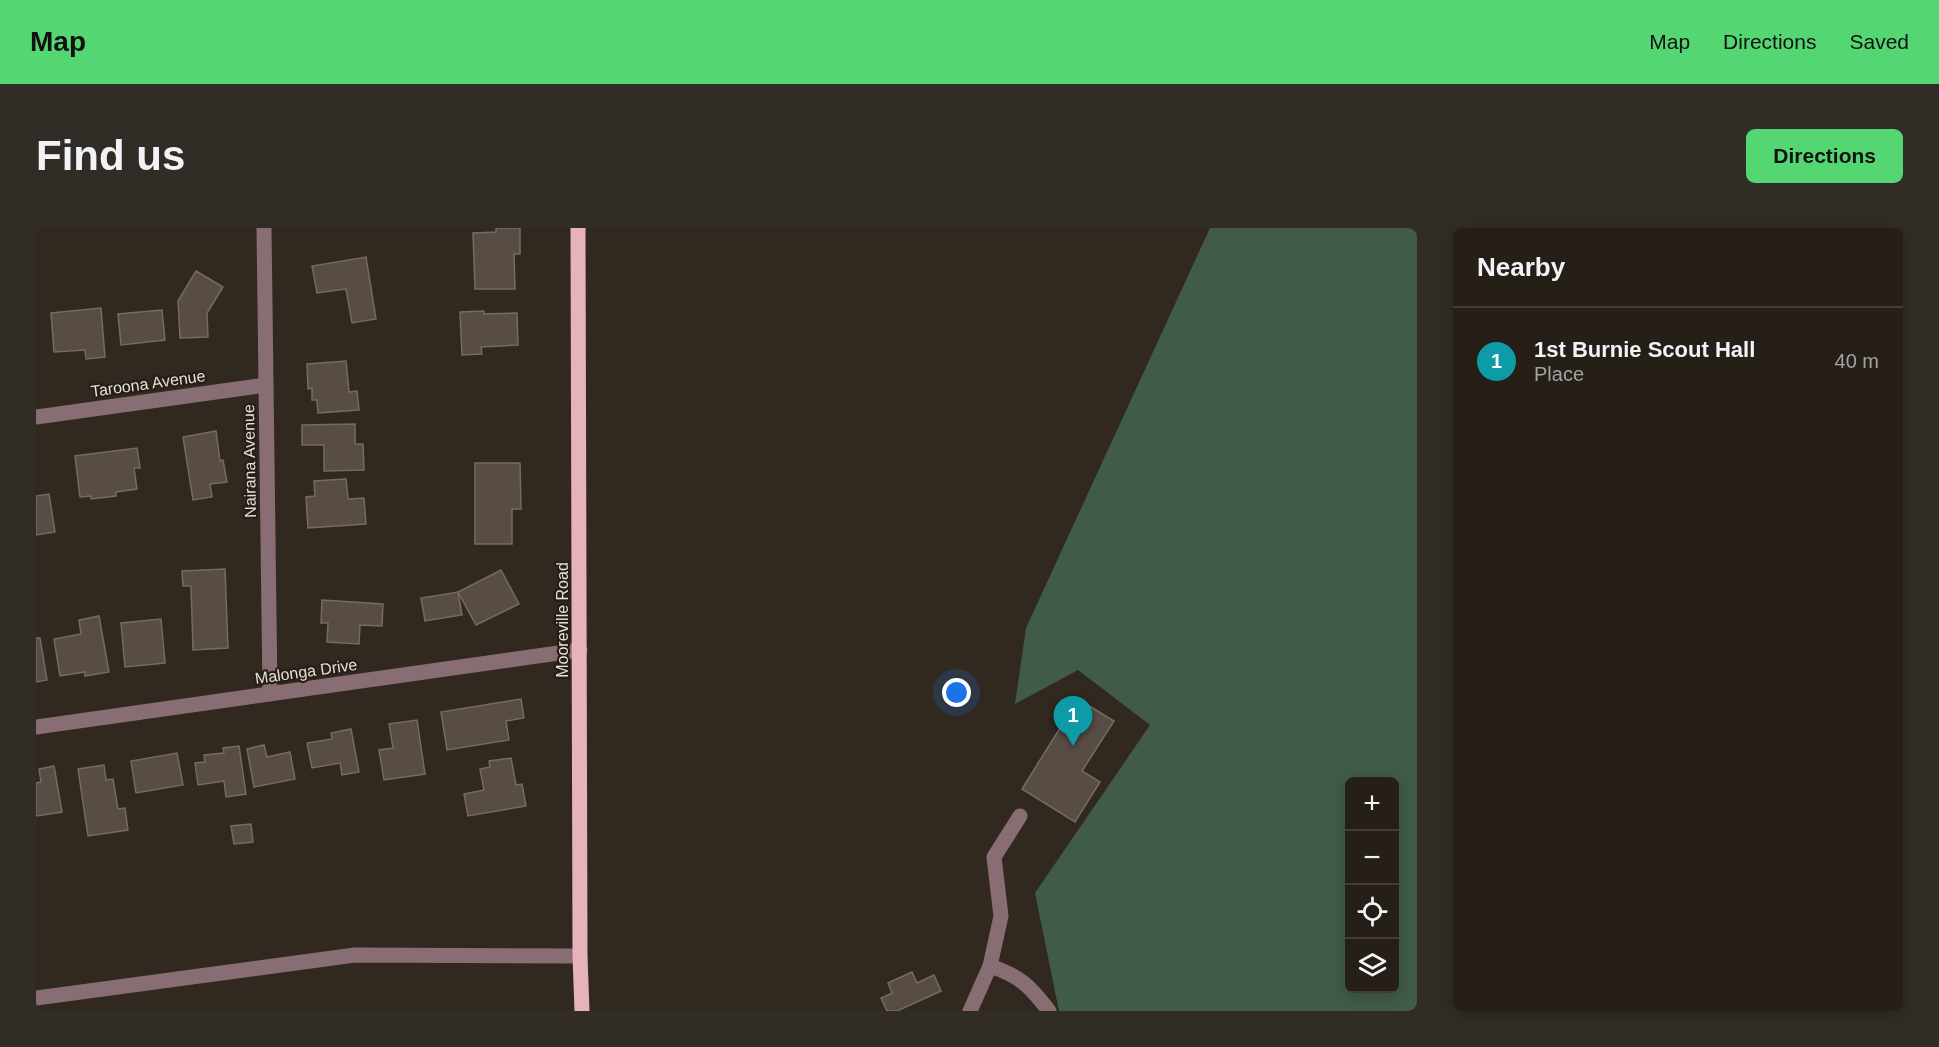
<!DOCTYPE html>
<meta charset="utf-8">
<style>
body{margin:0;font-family:Helvetica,sans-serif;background:#312c25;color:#f1f3f6}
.controls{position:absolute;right:18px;bottom:18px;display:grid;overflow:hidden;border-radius:9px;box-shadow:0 3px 15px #0003}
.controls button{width:54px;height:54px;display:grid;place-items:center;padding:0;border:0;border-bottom:2px solid #423d37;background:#251f18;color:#f1f3f6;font:30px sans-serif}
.you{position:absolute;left:921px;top:465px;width:21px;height:21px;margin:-15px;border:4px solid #fff;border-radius:50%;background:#1a73e8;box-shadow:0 0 0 9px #1a73e833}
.badge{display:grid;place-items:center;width:39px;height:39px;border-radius:50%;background:#54d672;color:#fff;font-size:20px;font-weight:700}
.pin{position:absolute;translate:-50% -50px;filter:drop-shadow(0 2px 3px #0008)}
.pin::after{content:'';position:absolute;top:32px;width:21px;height:18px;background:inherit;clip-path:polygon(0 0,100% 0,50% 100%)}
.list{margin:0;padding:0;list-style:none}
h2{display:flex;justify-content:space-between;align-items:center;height:78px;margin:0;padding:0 24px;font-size:26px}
h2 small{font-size:20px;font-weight:400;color:#a3a2a2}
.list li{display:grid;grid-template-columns:39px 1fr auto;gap:18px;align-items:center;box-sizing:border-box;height:108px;padding:0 24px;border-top:2px solid #423d37}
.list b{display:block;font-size:22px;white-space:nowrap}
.list p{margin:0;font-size:20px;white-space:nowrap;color:#a3a2a2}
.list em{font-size:20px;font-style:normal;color:#a3a2a2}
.icon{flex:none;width:33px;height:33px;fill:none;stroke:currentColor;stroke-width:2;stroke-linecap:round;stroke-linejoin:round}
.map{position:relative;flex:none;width:1381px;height:783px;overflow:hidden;border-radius:9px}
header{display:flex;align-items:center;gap:36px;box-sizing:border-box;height:84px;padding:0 30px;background:#54d672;color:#111}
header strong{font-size:28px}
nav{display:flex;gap:33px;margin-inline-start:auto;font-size:21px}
.intro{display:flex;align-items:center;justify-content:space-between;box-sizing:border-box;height:144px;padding:0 36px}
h1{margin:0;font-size:42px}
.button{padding:15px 27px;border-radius:9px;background:#54d672;color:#111;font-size:21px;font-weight:700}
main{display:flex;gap:36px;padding:0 36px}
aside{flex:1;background:#251f18;border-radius:9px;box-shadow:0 3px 15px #0003}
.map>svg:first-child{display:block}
</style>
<header>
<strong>Map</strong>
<nav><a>Map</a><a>Directions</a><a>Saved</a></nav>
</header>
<div class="intro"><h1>Find us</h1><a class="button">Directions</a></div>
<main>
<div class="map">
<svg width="1381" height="783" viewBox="0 0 1381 783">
<rect width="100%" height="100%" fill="#312920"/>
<!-- green -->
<path fill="#405b47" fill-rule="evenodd" d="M1174,0H1381V783H1023L999,665L1114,497L1042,442L979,476L990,400ZM1314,554H1358V760H1314Z"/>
<!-- building -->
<g fill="#584d45" stroke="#766a61" stroke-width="1.5">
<path d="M460,0H484V26H478L479,61H439L437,5L460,4Z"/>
<path d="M330,29L340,91L316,95L310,61L281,65L276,38Z"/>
<path d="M160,43L187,59L171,85L172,109L144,110L142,73Z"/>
<path d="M65,80L69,129L50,131L49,122L18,124L15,85Z"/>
<path d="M126,82L129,112L85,117L82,86Z"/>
<path d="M448,83V86L481,85L482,117L445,119L446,126L426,127L424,84Z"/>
<path d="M310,133L313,164L321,163L323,182L282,185L281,172H276V160L272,161L271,136Z"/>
<path d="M319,196V216H327L328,242L288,243V217H266V197Z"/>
<path d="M180,203L184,233L187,232L191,254L174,256L176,269L157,272L147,209Z"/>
<path d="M101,220L104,240H98L101,261L80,264V268L55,271V268L44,269L39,228Z"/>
<path d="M439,235H484L485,281H476V316H439Z"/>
<path d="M310,251L312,271L328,270L330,296L272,300L270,269L279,268L278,253Z"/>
<path d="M13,266L19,304L0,307V268Z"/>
<path d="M189,341L192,420L157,422L155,358H147L146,343Z"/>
<path d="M465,342L483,376L440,397L422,364Z"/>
<path d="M422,364L426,387L389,393L385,370Z"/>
<path d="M286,372L347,376L346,398L324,397L323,416L291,414L292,395H285Z"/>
<path d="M63,388L73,444L49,448V444L24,448L18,411L45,406L43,392Z"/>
<path d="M125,391L129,435L89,439L85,395Z"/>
<path d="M0,410H4L11,452L0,454Z"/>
<path d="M485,471L488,490L470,493L473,512L411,522L405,484Z"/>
<path d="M1042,471L1078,493L1046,543L1064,554L1039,594L986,561Z"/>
<path d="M381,492L389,546L348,552L343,522L357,520L353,496Z"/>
<path d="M315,501L323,544L306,547L304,535L276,540L271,515L296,511L295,505Z"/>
<path d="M228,517L231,529L254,524L259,551L218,559L211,521Z"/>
<path d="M203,518L210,566L190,569L188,553L162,557L159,535L169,534L168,527L188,525L187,520Z"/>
<path d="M141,525L147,557L100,565L95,533Z"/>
<path d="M475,530L480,557L486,556L490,578L432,588L428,566L448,562L444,541L454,539L453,533Z"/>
<path d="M68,537L70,552L77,551L82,581L89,580L92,602L52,608L42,541Z"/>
<path d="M18,538L26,584L0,588V555L5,554L3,541Z"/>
<path d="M215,596L217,614L198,616L195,598Z"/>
<path d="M876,744L881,755L898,747L905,763L861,783H851L845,770L856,765L852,755Z"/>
</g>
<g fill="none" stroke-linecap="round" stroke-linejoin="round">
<!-- minor -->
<g stroke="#886e73" stroke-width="15">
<path d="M228,0L234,466"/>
<path d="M0,189L230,157"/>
<path d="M0,499L544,422"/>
<path d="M954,738C984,748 994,758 1013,783"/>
<path d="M0,770L319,727L544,728"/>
<path d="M934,783L954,738L965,688L958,629L984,588"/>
</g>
<!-- major -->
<path stroke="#e6b2bc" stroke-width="15" d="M542,0L544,728L546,783"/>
</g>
<g text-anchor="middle" stroke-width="4.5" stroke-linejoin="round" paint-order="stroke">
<!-- street labels -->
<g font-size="16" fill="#e5e0da" stroke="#271f17">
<text transform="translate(112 155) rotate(-8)" y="6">Taroona Avenue</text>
<text transform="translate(213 233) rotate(-91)" y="6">Nairana Avenue</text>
<text transform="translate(526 392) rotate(-90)" y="6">Mooreville Road</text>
<text transform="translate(270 443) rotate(-8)" y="6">Malonga Drive</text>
</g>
</g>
</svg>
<div class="controls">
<button>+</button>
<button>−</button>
<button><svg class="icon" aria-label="locate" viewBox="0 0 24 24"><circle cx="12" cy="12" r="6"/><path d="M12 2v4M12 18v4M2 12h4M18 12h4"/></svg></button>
<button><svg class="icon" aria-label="layers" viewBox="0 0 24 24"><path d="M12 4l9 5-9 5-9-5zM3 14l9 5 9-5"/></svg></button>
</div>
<div class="you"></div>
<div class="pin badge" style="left:1037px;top:518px;background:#0f9aa8">1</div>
</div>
<aside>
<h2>Nearby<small></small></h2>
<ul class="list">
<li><span class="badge" style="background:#0f9aa8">1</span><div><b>1st Burnie Scout Hall</b><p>Place</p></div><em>40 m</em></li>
</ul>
</aside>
</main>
